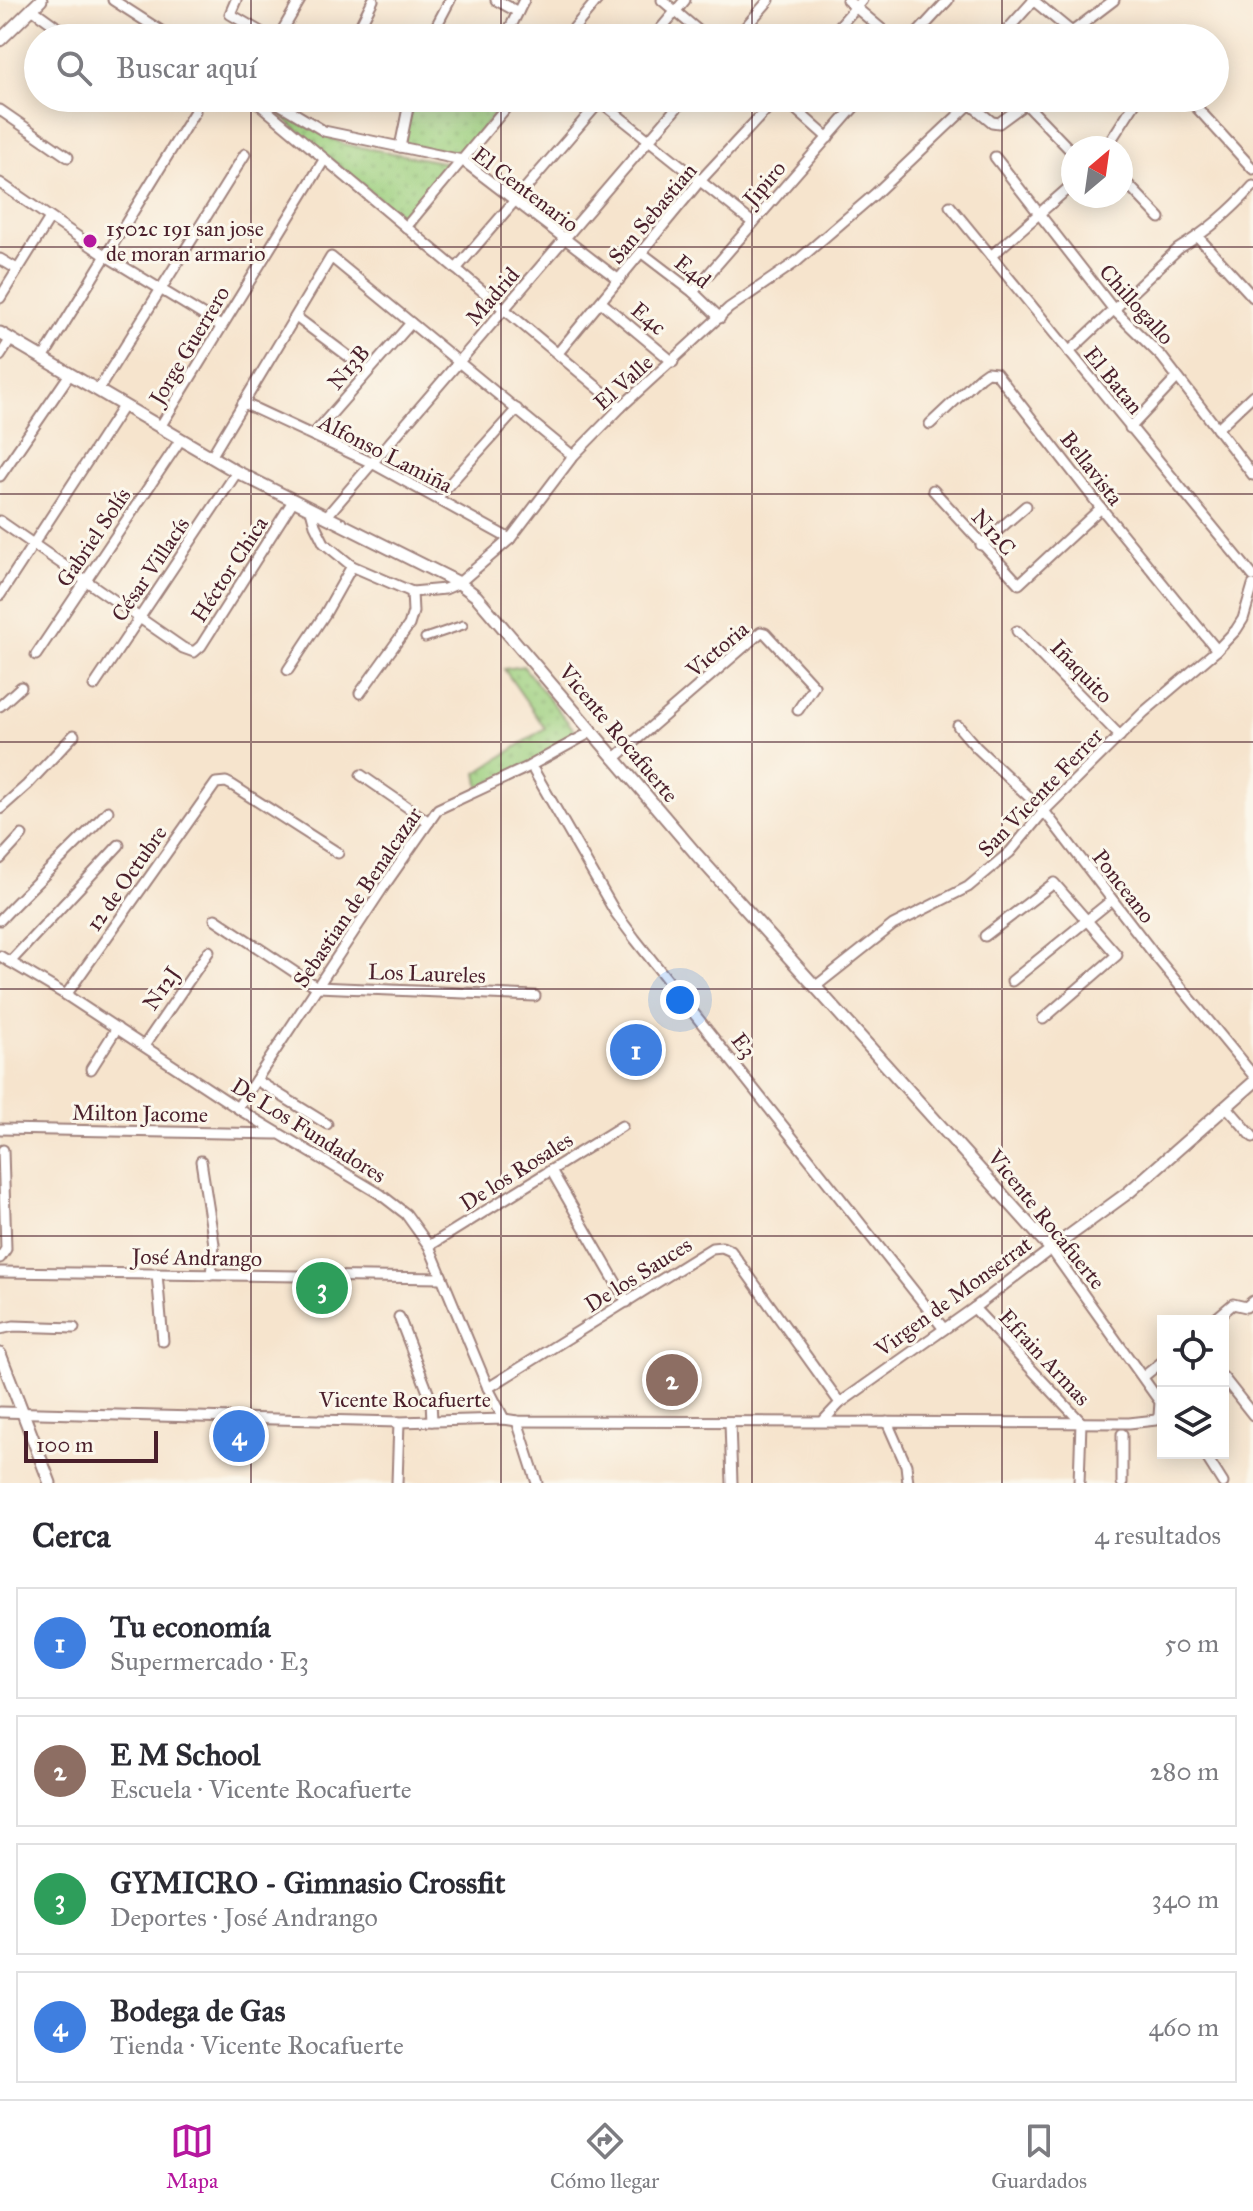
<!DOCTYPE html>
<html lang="es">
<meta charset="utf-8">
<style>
body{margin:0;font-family:"IM FELL Great Primer",serif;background:#f2f2f3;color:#2b2b33}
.controls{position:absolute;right:24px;bottom:24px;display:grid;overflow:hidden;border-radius:0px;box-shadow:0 4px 20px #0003}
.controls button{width:72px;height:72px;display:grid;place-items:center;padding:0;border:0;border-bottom:2px solid #e1e1e2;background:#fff;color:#2b2b33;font:40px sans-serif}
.compass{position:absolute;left:1061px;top:136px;width:72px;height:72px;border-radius:50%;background:#fff;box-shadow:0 4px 20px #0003;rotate:29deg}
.scale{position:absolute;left:24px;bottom:20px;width:134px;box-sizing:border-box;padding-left:8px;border:4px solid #4a1f2b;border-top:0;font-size:22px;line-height:28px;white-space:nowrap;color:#4a1f2b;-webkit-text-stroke:6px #fbf7ec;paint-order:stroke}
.you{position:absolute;left:680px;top:1000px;width:28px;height:28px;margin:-20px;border:6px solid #fff;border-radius:50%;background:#1a73e8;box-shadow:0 0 0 12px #1a73e833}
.badge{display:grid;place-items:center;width:52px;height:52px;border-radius:50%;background:#b5179e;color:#fff;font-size:26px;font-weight:700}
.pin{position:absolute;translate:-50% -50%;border:4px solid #fff;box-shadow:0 2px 8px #0006}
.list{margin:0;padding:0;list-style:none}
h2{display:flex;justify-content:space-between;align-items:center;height:104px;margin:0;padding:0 32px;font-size:34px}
h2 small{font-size:26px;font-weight:400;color:#7c7c81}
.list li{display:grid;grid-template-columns:52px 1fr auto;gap:24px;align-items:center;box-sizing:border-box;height:112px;margin:0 16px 16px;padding:0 16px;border:2px solid #e1e1e2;border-radius:0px}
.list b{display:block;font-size:30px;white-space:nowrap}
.list p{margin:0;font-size:26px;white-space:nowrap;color:#7c7c81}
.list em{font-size:26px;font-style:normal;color:#7c7c81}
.icon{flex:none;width:44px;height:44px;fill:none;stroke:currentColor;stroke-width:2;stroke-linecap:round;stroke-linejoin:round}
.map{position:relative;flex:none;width:1253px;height:1483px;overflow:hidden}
.search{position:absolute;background:#fff;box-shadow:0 4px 20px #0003;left:24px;right:24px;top:24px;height:88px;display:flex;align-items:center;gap:20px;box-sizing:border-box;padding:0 28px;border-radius:44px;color:#7c7c81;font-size:30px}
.sheet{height:616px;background:#fff}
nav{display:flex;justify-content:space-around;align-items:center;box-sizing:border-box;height:112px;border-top:2px solid #e1e1e2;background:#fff;font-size:22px;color:#7c7c81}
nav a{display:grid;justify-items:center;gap:4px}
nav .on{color:#b5179e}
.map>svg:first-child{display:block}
</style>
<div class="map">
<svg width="1253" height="1483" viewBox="0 0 1253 1483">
<defs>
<pattern id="park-dots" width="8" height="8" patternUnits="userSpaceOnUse" patternTransform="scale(2)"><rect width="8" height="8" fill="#9ccf7e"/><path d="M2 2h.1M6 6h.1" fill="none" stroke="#88b16d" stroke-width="1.8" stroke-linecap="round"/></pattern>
</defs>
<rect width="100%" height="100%" fill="#fbf7ec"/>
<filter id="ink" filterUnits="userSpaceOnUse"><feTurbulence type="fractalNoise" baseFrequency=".0125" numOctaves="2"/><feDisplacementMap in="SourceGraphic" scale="16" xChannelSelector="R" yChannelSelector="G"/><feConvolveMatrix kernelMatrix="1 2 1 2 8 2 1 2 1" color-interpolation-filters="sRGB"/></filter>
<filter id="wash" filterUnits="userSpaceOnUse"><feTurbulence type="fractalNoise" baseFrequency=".006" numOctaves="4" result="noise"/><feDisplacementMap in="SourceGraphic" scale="32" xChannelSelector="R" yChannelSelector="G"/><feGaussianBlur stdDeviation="1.8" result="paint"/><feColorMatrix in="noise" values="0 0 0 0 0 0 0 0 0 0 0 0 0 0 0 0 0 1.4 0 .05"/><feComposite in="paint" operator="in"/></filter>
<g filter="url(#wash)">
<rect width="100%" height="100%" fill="#f6e4cd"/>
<!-- park -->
<g fill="url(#park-dots)" stroke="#737754" stroke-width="2">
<path d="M414,98H488L501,106L460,155L403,144Z"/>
<path d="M272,107L343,144L453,164L406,220L325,155Z"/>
<path d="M523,666L579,736L530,771L480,790L477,773L545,728L504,669Z"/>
</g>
</g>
<g filter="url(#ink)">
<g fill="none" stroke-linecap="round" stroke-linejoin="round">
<defs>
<path id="pedestrian" d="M425,638L463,625"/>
<g id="minor">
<path d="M113,0L172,38"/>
<path d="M236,0L230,14L271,38"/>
<path d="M496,0L518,12"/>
<path d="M662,0L707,38"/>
<path d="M847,0L892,38"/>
<path d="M1033,0L1079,38"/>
<path d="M32,9L72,38"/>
<path d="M357,30L373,38"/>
<path d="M1072,32L1114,0"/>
<path d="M278,38L300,0"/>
<path d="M354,38L373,0"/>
<path d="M430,38L450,0"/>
<path d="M505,38L524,0"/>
<path d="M566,38L597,0"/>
<path d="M653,38L685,0"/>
<path d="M736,38L769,0"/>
<path d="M829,38L862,0"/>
<path d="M913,38L948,0"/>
<path d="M1000,38L1034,0"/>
<path d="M252,98L621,407"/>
<path d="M269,98L324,131L462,160L619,280"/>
<path d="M596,98L753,223"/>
<path d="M783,98L828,138"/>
<path d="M963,98L992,122L999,123L1033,98"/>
<path d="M1188,98L1253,169"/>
<path d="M1026,104L1073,153"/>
<path d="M0,110L68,157"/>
<path d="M400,147L410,98"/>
<path d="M1106,148L1138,98"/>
<path d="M995,157L1114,310L1162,357L1253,475"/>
<path d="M1121,177L1160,218"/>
<path d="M0,183L106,256L221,326"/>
<path d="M950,206L1253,576"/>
<path d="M406,227L514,98"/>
<path d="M1198,237L1253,297"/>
<path d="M642,253L693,292L720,318"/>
<path d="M991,256L1073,184"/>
<path d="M0,259L17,269"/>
<path d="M456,269L603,98"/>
<path d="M693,292L862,98"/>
<path d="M0,298L50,218"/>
<path d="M601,302L673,362"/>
<path d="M296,317L368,371"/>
<path d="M1069,352L1178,249C1206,232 1231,211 1253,186"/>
<path d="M558,353L699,182L777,98"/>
<path d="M0,356L11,339"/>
<path d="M43,358L195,111"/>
<path d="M98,390L245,154"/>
<path d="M243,403L372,463L510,539"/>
<path d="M930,424L980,377L987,372L996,373L1101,508L1217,650"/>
<path d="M160,427L324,160"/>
<path d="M1130,428L1177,378"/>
<path d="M1217,429L1253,395"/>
<path d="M313,435L411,323"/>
<path d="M211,457L331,257L573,456"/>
<path d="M0,476L70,374"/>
<path d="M933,490L1019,584L1101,508"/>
<path d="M437,498L517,409"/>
<path d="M311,510L315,525L324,543L352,566L412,592L445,589L459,583L510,539L573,456L621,407L729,308L796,262L875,194L970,104"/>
<path d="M326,517L685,98"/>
<path d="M0,521L183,648L194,652L201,646L293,501"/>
<path d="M981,545L1026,506"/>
<path d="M0,595L124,405"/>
<path d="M1017,631L1120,736"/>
<path d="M36,655L181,439"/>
<path d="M288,670L325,614L352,566"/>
<path d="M94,686L237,472"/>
<path d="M360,693L409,625L413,612L412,592"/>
<path d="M0,706L21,687"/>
<path d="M958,726L976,747L1044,811L1157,958L1253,1075"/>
<path d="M614,759L761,632L765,633L814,686L798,710"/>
<path d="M534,771L615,912L635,939L944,1329"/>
<path d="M361,775L429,822"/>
<path d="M0,809L27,785L74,735"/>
<path d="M0,859L22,835"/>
<path d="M215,919L317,987L535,996"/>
<path d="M0,920C35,882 73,849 108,811"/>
<path d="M985,936L1054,883L1117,955L1043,1019"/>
<path d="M0,956L66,995L245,1113L380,1194L406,1214L429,1246L488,1388L504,1419"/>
<path d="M10,962L119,845"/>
<path d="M1012,981L1112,900"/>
<path d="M816,986L893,925L968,887L1010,852L1044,811L1144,712L1217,650L1236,630L1243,619L1253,585"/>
<path d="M66,995L216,783L226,782L232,785L338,853"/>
<path d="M144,1046L209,951"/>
<path d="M91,1069L117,1028"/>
<path d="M256,1080L327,1124"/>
<path d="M1226,1106L1253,1137"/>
<path d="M238,1107L382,889L438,809L528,767L591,732"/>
<path d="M0,1129L277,1134"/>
<path d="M201,1161L214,1244L211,1275"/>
<path d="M551,1170L627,1302"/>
<path d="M429,1246L622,1126"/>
<path d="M0,1258L6,1249L3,1150"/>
<path d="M0,1272L442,1278"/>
<path d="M157,1274L163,1341"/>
<path d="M974,1308L1081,1422L1079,1483"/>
<path d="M399,1317L431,1400L432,1421"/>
<path d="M1213,1321L1233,1304L1246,1307L1253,1301"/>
<path d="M0,1329L14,1326L74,1328"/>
<path d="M1143,1377L1163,1361"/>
<path d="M1223,1377L1253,1415"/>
<path d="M488,1388L712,1248L722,1247L731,1251L840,1403"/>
<path d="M0,1412L399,1422L504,1419L517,1421L1129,1423L1156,1420L1159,1416L1160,1402L1051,1249L974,1308L840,1403L824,1420"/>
<path d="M517,1421L537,1483"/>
<path d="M730,1422L732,1483"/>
<path d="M887,1422L906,1465L908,1483"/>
<path d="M1122,1434V1483"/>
<path d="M1204,1453L1223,1483"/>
<path d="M397,1483L399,1422"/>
</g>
<g id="tertiary">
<path d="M0,40L41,0"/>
<path d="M0,333L237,472L459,583L476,596L697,855L1051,1249L1129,1192L1253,1083"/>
<path d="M0,1354L50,1483"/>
</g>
</defs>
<!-- pedestrian casing -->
<use href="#pedestrian" stroke="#a0827c" stroke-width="11"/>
<!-- minor casing -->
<use href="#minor" stroke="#a0827c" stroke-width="13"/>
<!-- tertiary casing -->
<use href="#tertiary" stroke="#a0827c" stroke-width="15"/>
<!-- pedestrian -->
<use href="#pedestrian" stroke="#fff" stroke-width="7"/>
<!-- minor -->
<use href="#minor" stroke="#fff" stroke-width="9"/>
<!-- tertiary -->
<use href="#tertiary" stroke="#fff" stroke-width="11"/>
</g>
</g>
<!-- grid -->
<path fill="none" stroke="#4a1f2b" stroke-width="2" stroke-opacity="0.55" d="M251,0V38M501,0V38M752,0V38M1002,0V38M251,98V1483M501,98V1483M752,98V1483M1002,98V1483M0,247H1253M0,494H1253M0,742H1253M0,989H1253M0,1236H1253"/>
<!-- markers -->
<circle fill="#b5179e" stroke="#fbf7ec" stroke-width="3" cx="90" cy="241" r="8"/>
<g text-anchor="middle" stroke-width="6" stroke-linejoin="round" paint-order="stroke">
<!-- street labels -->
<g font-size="22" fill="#4a1f2b" stroke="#fbf7ec">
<text transform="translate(764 183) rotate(-49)" y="8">Jipiro</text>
<text transform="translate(526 189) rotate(37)" y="8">El Centenario</text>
<text transform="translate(652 213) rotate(-50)" y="8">San Sebastian</text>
<text transform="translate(693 271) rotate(39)" y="8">E4d</text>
<text transform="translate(492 296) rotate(-49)" y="8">Madrid</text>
<text transform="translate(1137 304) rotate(48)" y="8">Chillogallo</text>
<text transform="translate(649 318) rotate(40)" y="8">E4c</text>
<text transform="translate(189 345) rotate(-59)" y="8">Jorge Guerrero</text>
<text transform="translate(348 367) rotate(-49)" y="8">N13B</text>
<text transform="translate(1114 380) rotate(51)" y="8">El Batan</text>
<text transform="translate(623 382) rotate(-42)" y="8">El Valle</text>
<text transform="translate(386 453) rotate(27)" y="8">Alfonso Lamiña</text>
<text transform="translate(1092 468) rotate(52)" y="8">Bellavista</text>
<text transform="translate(994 532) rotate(48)" y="8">N12C</text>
<text transform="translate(93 537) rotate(-56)" y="8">Gabriel Solís</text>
<text transform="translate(150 569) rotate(-56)" y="8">César Villacís</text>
<text transform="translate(229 569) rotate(-57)" y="8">Héctor Chica</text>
<text transform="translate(717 649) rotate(-40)" y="8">Victoria</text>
<text transform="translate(1082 671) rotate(46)" y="8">Iñaquito</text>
<text transform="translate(619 733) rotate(50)" y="8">Vicente Rocafuerte</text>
<text transform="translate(1040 792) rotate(-46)" y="8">San Vicente Ferrer</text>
<text transform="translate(126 878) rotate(-55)" y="8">12 de Octubre</text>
<text transform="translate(1124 886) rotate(52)" y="8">Ponceano</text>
<text transform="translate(357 897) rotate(-56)" y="8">Sebastian de Benalcazar</text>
<text transform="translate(427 973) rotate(2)" y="8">Los Laureles</text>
<text transform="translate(161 988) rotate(-55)" y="8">N12J</text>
<text transform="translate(744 1045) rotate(52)" y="8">E3</text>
<text transform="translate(140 1113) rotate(1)" y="8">Milton Jacome</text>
<text transform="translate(309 1130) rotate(32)" y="8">De Los Fundadores</text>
<text transform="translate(516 1171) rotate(-32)" y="8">De los Rosales</text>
<text transform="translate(1047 1219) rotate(51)" y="8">Vicente Rocafuerte</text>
<text transform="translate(197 1257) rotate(1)" y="8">José Andrango</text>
<text transform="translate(638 1274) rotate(-32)" y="8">De los Sauces</text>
<text transform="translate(953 1296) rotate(-36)" y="8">Virgen de Monserrat</text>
<text transform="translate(1045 1357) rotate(47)" y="8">Efrain Armas</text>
<text x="405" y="1407">Vicente Rocafuerte</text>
</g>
<!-- poi labels -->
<g font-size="22" fill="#4a1f2b" stroke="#fbf7ec" text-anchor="start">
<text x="106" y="236">1502c 191 san jose<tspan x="106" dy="25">de moran armario</tspan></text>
</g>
</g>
</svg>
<div class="controls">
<button><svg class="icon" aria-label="locate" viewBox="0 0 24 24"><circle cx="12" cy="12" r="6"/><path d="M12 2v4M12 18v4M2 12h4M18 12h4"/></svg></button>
<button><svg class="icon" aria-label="layers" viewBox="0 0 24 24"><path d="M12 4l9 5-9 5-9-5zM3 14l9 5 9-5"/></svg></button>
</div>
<svg class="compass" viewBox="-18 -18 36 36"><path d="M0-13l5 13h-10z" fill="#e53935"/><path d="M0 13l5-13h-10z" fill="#7c7c81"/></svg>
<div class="scale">100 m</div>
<div class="you"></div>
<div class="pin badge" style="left:636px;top:1050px;background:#3f7fe0">1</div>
<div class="pin badge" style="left:672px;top:1380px;background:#8d6e63">2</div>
<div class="pin badge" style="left:322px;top:1288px;background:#2e9e5b">3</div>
<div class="pin badge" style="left:239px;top:1436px;background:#3f7fe0">4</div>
<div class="search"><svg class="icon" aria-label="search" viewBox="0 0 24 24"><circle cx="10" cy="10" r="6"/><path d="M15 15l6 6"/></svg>Buscar aquí</div>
</div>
<section class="sheet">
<h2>Cerca<small>4 resultados</small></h2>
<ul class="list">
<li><span class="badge" style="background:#3f7fe0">1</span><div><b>Tu economía</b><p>Supermercado · E3</p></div><em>50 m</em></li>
<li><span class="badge" style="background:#8d6e63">2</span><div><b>E M School</b><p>Escuela · Vicente Rocafuerte</p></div><em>280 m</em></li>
<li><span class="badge" style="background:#2e9e5b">3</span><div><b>GYMICRO - Gimnasio Crossfit</b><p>Deportes · José Andrango</p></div><em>340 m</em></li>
<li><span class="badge" style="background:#3f7fe0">4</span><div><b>Bodega de Gas</b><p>Tienda · Vicente Rocafuerte</p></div><em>460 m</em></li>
</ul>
</section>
<nav>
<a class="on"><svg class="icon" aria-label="map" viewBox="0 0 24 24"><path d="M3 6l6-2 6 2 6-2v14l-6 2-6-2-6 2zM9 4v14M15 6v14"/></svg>Mapa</a>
<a><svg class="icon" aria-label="directions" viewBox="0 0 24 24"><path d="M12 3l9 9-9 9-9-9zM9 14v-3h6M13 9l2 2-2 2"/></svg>Cómo llegar</a>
<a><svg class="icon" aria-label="saved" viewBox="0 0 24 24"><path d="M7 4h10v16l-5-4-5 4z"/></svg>Guardados</a>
</nav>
